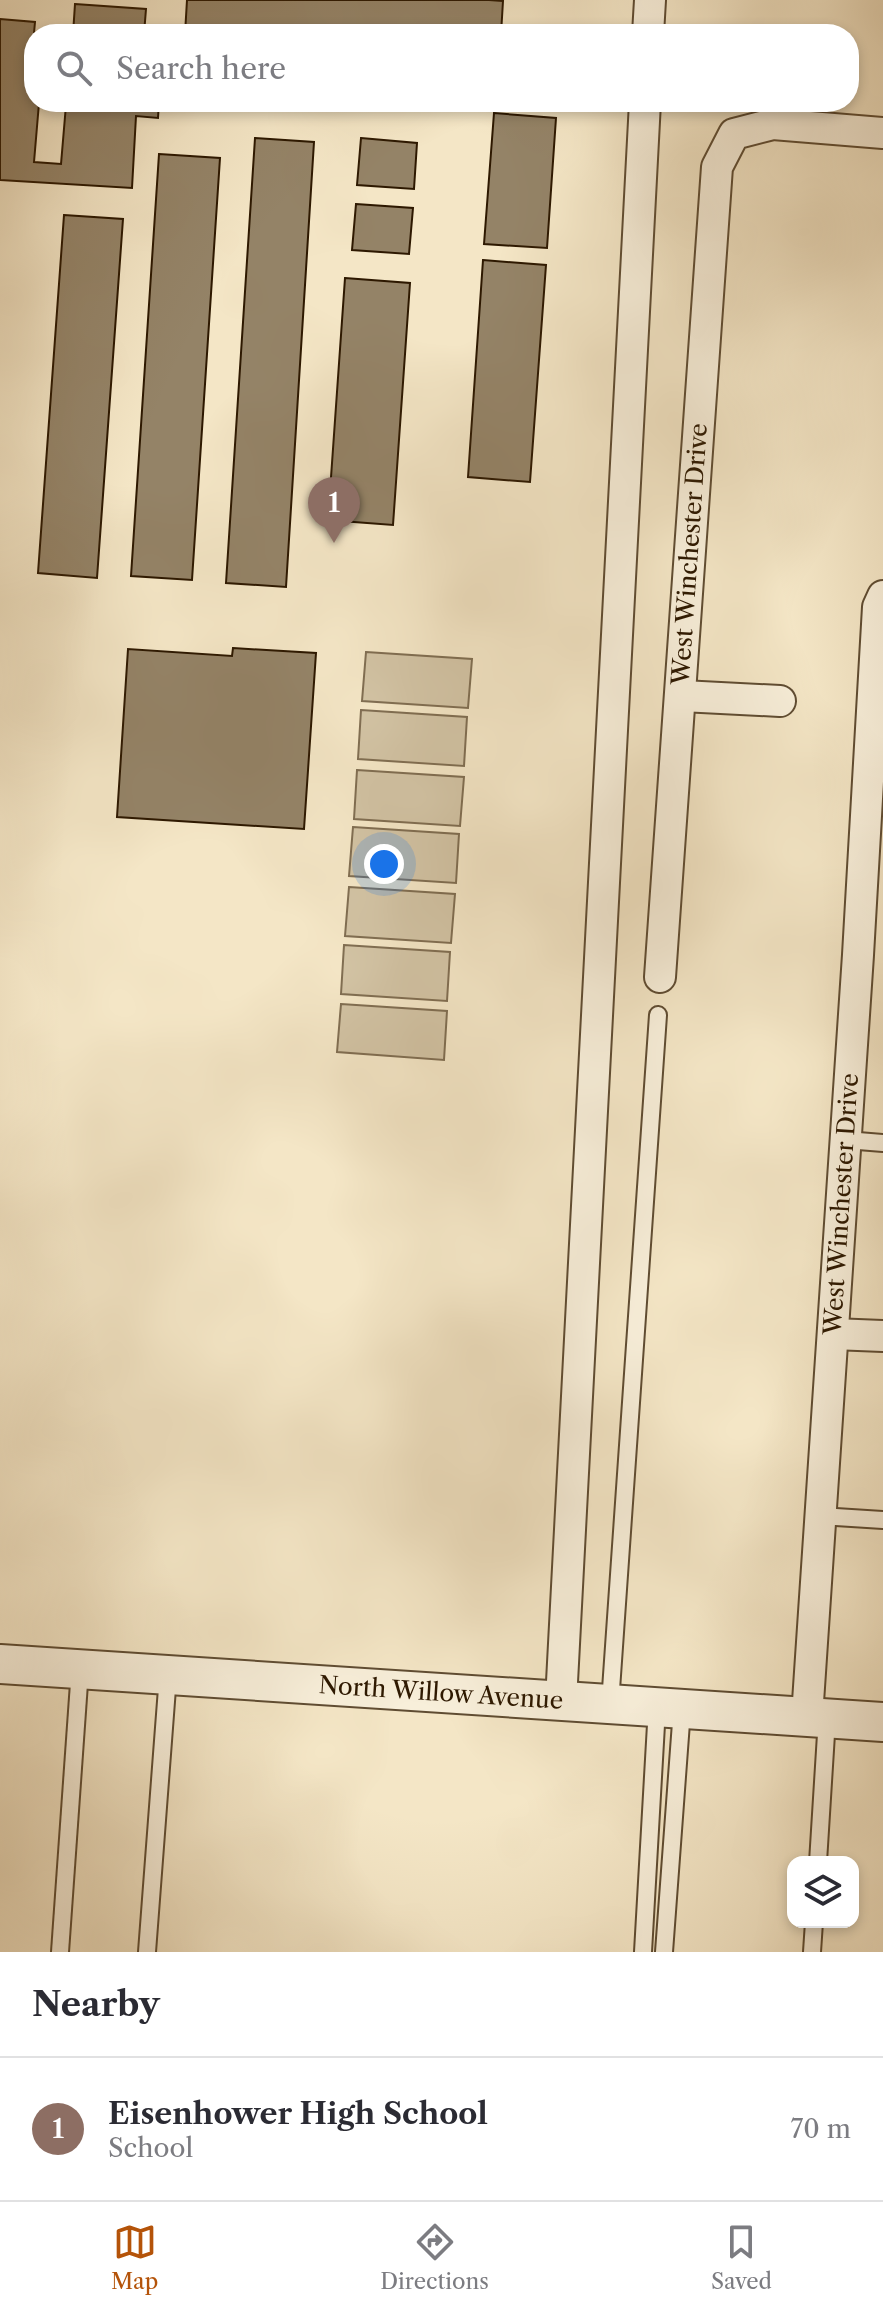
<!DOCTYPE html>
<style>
body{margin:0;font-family:"Libre Caslon Text",serif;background:#f2f2f3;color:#2b2b33}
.controls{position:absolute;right:24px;bottom:24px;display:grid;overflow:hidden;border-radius:16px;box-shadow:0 4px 12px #0003}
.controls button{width:72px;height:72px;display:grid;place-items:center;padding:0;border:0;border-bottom:2px solid #e1e1e2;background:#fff;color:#2b2b33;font:40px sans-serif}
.you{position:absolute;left:384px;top:864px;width:28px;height:28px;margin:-20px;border:6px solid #fff;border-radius:50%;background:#1a73e8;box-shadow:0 0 0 12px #1a73e833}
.badge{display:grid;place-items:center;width:52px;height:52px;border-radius:50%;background:#b45309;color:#fff;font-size:26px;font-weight:700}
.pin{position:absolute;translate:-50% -66px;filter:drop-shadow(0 2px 4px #0008)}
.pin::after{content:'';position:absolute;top:42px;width:28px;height:24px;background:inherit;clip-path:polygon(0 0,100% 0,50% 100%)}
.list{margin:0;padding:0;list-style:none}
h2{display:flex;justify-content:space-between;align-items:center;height:104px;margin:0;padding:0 32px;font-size:34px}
h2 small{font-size:26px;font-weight:400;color:#7c7c81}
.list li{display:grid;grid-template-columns:52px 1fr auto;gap:24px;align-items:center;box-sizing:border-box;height:144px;padding:0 32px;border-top:2px solid #e1e1e2}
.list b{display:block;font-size:30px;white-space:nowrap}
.list p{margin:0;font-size:26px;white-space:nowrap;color:#7c7c81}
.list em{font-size:26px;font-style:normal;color:#7c7c81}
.icon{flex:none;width:44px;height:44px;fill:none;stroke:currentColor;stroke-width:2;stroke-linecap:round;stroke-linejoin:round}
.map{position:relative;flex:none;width:883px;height:1952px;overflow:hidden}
.search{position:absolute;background:#fff;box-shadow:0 4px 12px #0003;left:24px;right:24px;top:24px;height:88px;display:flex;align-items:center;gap:20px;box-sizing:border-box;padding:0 28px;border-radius:32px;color:#7c7c81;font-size:30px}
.sheet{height:248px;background:#fff}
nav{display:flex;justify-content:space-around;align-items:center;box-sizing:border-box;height:112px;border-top:2px solid #e1e1e2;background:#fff;font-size:22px;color:#7c7c81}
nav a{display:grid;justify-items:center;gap:4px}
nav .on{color:#b45309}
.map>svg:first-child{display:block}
</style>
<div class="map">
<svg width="883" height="1952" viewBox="0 0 883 1952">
<rect width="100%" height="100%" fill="#f4e6c6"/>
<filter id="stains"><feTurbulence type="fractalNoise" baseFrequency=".0025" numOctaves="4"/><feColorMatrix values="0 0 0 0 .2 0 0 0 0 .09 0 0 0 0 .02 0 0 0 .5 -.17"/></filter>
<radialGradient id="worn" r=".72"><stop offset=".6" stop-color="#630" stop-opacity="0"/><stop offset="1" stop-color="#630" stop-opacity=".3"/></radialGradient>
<!-- green -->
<g fill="#d2c3a4" stroke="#806e52" stroke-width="2">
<path d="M366,652L472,659L468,708L362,701Z"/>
<path d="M361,710L467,717L464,766L358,759Z"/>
<path d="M357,770L464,777L460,826L354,819Z"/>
<path d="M353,827L459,834L456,883L349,876Z"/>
<path d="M349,887L455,894L451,943L345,936Z"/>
<path d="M344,945L450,952L447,1001L341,994Z"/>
<path d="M341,1004L447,1011L444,1060L337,1052Z"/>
</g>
<!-- building -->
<g fill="#948367" stroke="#2d1800" stroke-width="2" fill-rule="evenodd">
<path d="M187,0H489L503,1L501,34H185Z"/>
<path d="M75,4L146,9L144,34H73Z"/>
<path d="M0,19L35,22L34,33L48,34H34V102H159L158,118L136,116L132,188L0,180ZM39,103L66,105L61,164L34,162Z"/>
<path d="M494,113L556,118L547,248L484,244Z"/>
<path d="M255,138L314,142L286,587L226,583Z"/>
<path d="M361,138L417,143L414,189L357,185Z"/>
<path d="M159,154L220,158L192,580L131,576Z"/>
<path d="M356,204L413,208L409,254L352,250Z"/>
<path d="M64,215L123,219L97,578L38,573Z"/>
<path d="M483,260L546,265L530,482L468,477Z"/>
<path d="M345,278L410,283L393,525L328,520Z"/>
<path d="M233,648L316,653L304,829L117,817L128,649L232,656Z"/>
</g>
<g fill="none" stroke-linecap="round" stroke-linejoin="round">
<defs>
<g id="service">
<path d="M846,1140L883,1143"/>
<path d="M820,1516L883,1520"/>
<path d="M610,1704L658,1015"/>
<path d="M818,1862L827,1718"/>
<path d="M60,1952L80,1669"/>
<path d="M147,1952L168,1675"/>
<path d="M643,1952L657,1707"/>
<path d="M664,1952L682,1709"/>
<path d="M812,1952L814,1922"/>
</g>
<g id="minor">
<path d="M648,34L650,0"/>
<path d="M682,696L780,701"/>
<path id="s1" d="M660,977L717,167L734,134L773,124L883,133"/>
<path d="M833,1334L883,1336"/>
<path d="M561,1701L645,102"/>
<path id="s2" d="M807,1717L858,955L878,607L883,596"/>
</g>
<g id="tertiary">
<path id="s3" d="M0,1664L883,1722"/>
</g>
</defs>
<!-- service casing -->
<use href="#service" stroke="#5f4c32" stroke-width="20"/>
<!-- minor casing -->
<use href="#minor" stroke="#5f4c32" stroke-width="34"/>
<!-- tertiary casing -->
<use href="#tertiary" stroke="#5f4c32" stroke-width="42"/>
<!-- service -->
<use href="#service" stroke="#f8efda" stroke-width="16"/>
<!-- minor -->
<use href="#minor" stroke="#f8efda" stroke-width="30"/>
<!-- tertiary -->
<use href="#tertiary" stroke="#f8efda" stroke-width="38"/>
</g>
<g text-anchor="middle" stroke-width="6" stroke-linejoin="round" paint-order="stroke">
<!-- street labels -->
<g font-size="24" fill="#2d1800" stroke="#f8efda">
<text dy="8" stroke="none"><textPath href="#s1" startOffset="424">West Winchester Drive</textPath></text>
<text dy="8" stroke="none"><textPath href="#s2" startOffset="514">West Winchester Drive</textPath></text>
<text dy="8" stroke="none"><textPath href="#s3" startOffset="442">North Willow Avenue</textPath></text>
</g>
</g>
<rect width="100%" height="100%" filter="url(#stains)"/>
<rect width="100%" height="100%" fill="url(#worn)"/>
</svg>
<div class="controls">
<button><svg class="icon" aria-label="layers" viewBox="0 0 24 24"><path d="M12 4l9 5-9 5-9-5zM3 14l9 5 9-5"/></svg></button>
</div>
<div class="you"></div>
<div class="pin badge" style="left:334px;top:543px;background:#8d6e63">1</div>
<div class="search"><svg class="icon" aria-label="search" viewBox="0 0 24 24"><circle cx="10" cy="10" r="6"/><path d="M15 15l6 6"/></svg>Search here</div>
</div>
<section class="sheet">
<h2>Nearby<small></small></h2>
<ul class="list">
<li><span class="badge" style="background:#8d6e63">1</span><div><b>Eisenhower High School</b><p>School</p></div><em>70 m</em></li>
</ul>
</section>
<nav>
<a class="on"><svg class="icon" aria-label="map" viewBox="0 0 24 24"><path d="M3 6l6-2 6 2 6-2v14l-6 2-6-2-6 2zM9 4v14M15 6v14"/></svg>Map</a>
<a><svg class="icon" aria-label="directions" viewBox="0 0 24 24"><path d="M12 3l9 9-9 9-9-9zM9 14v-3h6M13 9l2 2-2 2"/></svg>Directions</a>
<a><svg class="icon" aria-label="saved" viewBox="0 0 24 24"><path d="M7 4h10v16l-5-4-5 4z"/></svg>Saved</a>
</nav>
